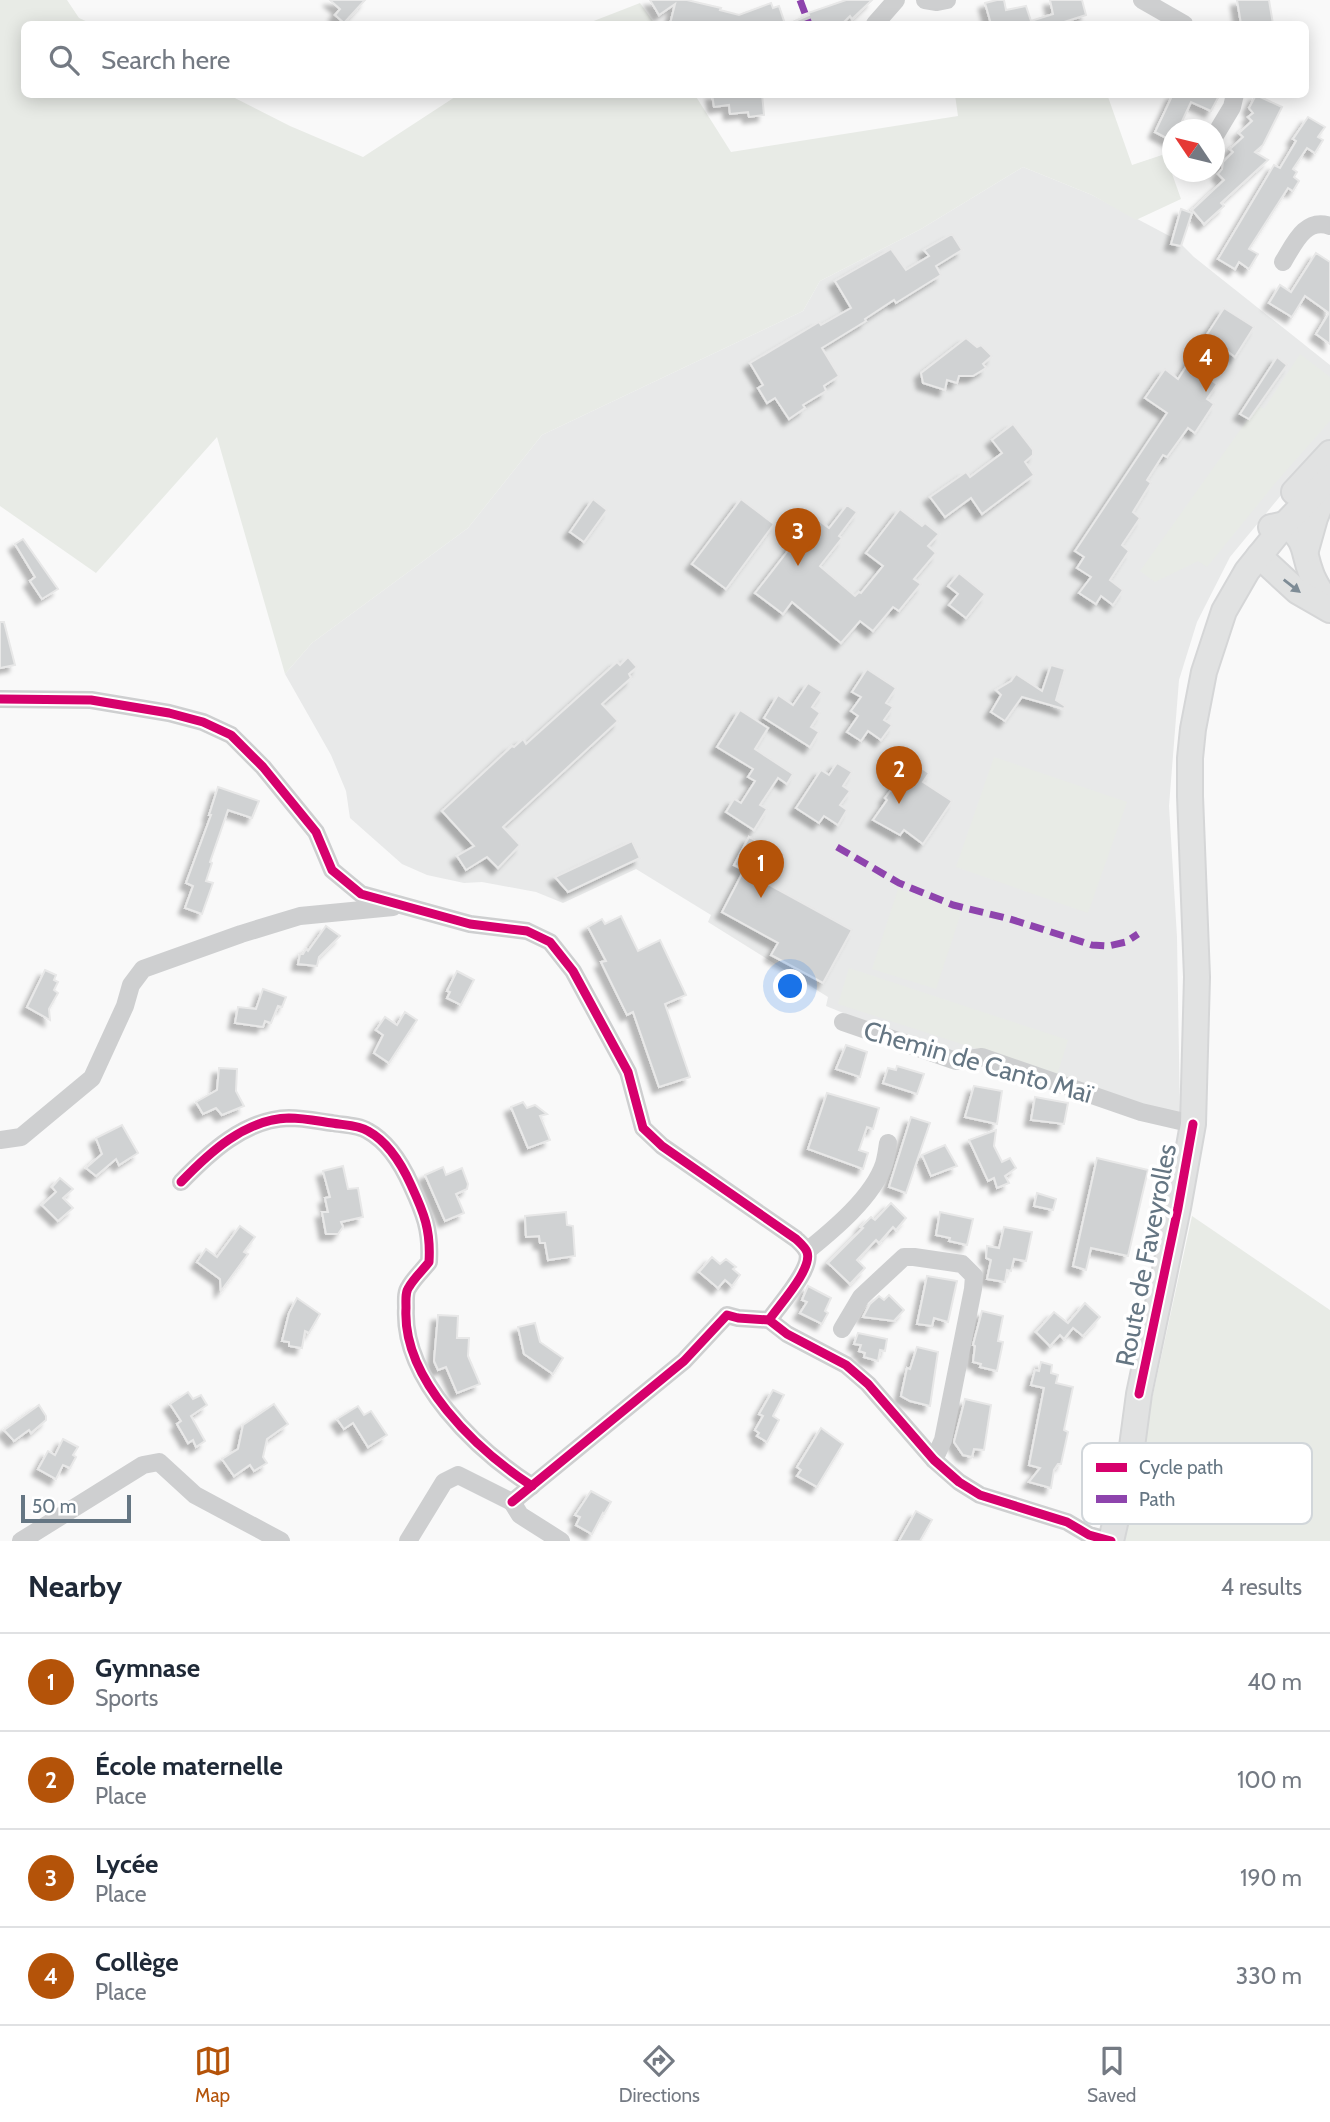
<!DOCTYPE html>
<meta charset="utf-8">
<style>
body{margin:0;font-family:Cabin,sans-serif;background:#f6f6f7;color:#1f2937}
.compass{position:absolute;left:1162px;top:119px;width:63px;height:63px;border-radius:50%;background:#fff;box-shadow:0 4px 18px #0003;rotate:305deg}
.scale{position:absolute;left:21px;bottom:18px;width:110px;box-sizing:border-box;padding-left:7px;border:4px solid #657683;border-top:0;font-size:19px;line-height:24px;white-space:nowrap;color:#657683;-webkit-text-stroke:5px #fff;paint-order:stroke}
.you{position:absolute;left:791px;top:987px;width:24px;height:24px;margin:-18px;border:5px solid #fff;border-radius:50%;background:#1a73e8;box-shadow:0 0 0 10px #1a73e833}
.badge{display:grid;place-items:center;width:46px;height:46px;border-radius:50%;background:#b45309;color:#fff;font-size:23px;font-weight:700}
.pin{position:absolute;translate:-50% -58px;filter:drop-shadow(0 2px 4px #0008)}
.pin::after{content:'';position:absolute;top:37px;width:24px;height:21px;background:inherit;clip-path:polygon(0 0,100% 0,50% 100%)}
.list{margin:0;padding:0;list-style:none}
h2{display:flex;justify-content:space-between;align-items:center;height:91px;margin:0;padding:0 28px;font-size:30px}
h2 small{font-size:23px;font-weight:400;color:#747a83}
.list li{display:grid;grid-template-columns:46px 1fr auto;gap:21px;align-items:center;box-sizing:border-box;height:98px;padding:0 28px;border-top:2px solid #e0e1e3}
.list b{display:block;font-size:26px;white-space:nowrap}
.list p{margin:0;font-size:23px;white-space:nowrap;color:#747a83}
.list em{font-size:23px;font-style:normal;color:#747a83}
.icon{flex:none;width:38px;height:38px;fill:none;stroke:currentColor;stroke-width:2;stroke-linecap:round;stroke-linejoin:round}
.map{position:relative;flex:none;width:1330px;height:1541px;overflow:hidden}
.search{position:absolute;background:#fff;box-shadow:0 4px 18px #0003;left:21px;right:21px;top:21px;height:77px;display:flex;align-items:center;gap:18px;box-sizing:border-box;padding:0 24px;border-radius:10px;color:#747a83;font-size:26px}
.sheet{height:483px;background:#fff}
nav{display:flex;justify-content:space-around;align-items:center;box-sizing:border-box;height:98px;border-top:2px solid #e0e1e3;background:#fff;font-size:19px;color:#747a83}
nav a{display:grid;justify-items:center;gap:4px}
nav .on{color:#b45309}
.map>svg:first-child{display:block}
</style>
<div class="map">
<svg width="1330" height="1541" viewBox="0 0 1330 1541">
<defs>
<filter id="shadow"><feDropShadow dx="-6" dy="6" stdDeviation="2" flood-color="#0004"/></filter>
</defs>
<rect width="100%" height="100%" fill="#f9f9f9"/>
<!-- built -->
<path fill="#e8e9e9" d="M1023,167L1092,195L1177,240L1194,257L1330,365V442L1292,482L1230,557L1197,622L1179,680L1169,806L1177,937L1180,1116L957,1054L890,1032L826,1006L828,997L708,922L711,915L636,869L563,903L536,892L482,882L464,883L427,875L402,864L350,818L346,791L331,755L285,674L312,643L468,528L542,435L803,311L820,281L921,229Z"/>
<!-- green -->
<g fill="#e8ebe6">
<path d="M0,0H67L79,18L92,24H24V94L229,95L290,126L363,157L458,95H695L731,152L958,116L955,95L1107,94L1132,165L1165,154L1181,199L1136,220L1092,195L1023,167L921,229L820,281L803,311L542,435L468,528L312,643L285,674L217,437L96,573L0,506Z"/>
<path d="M640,3L655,24H586Z"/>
<path d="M1300,354L1330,377V421L1277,481L1207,567L1198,561L1155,582L1140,571L1258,405L1264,409Z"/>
<path d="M994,757L1127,802L1088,913L956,867Z"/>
<path d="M898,889L962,910L936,989L872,969Z"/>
<path d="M849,968L1068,1040L1057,1075L838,1004Z"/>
<path d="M1192,1216L1330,1310V1541H1121Z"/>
</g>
<!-- building -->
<g fill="#d0d2d3" stroke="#e8e8e8" stroke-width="2" filter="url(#shadow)">
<path d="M330,0H365L344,23L335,15L340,9Z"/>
<path d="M650,0H687L721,8L720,10L739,15L771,3L773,8L779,6L785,24H670L675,4L659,15Z"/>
<path d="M846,0H872L852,19L850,16L842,24H788L809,15L808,13Z"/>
<path d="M997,0H1004L1006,10L1026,6L1031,21L1053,14L1050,0H1082L1086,15L1058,24H991L985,3Z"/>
<path d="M1237,0H1269L1273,24H1241Z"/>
<path d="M712,94H762L764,115L749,117L748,112L730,114L729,105L714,107Z"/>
<path d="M1173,94H1220L1211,111L1191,102L1178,130H1172V141L1155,132Z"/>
<path d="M1256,95L1282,107L1263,145L1255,152L1268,160L1221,203L1224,206L1204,224L1192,210L1224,180L1218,174L1222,169L1223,162L1233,152L1230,149L1243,137L1239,133L1252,121L1248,117L1253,113L1249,108Z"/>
<path d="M1308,117L1325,127L1318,137L1323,140L1315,153L1307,148L1293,169L1297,172L1294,177L1299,181L1293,191L1288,188L1249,249L1258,254L1249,269L1239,262L1235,269L1218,259L1274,165L1280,168L1296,141L1293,139Z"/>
<path d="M1181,209L1192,213L1181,246L1171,244Z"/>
<path d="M952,234L962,250L936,266L941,275L896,303L894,300L865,319L866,321L822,348L839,376L824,386L826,391L803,405L805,408L789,419L775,398L767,403L758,388L763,385L750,363L819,322L821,325L851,308L835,281L891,249L906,270L929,256L924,250Z"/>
<path d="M1316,253L1330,262V344L1316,334L1329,313L1305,296L1292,317L1269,303L1280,285L1291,292Z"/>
<path d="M1224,308L1254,327L1235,357L1227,351L1209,379L1217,384L1207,399L1214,404L1195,433L1188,428L1167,457L1163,455L1147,480L1151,483L1133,512L1140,518L1122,545L1129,551L1110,580L1123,590L1113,605L1101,596L1096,604L1079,593L1091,577L1077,568L1084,557L1075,551L1167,413L1145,398L1165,369L1178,379Z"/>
<path d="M966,338L977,347L981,345L992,356L983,364L986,368L973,376H959L957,383L947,380L945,390L923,383L921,373Z"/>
<path d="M1277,357L1287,365L1249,419L1240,414Z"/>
<path d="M1013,424L1033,450V455L1025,462L1034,475L982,514L971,498L945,517L930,497L966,472L970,477L1002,453L992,440Z"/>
<path d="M593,499L607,510L584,542L570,532Z"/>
<path d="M741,499L774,524L726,589L692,564Z"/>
<path d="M847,505L857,512L839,536L842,538L820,566L855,596L859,592L861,593L883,566L866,553L900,509L922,526L925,523L939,534L928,546L936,553L914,579L921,584L899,611L893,607L873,631L860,621L841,643L792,602L783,614L755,593L814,517L829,528Z"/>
<path d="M23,539L58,589L42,599L30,581L35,577L15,544Z"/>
<path d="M959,573L985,594L966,618L949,605L958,594L948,586Z"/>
<path d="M0,622H4L15,665L0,668Z"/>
<path d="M628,657L637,667L629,674L631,678L602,704L618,721L503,827L520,845L498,868L487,857L466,870L457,856L474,846L442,811L512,746L514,747L523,739L526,744L617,662L620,665Z"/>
<path d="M1051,665L1065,669L1056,700L1065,706L1064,709L1022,697L1005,721L991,712L1001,695L996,690L1011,681L1016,674L1042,691Z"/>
<path d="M867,669L896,688L886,703L893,707L884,720L892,725L881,740L868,731L861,741L847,732L858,716L851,711L861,697L852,692Z"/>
<path d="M808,683L822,692L812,707L820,713L811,727L819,732L810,747L764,718L778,695L793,705Z"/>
<path d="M740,710L768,728L755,749L793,774L787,784L778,778L760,805L767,809L754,830L726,812L734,799L741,803L755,781L748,777L753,769L717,747Z"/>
<path d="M912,762L929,773L923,782L952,801L923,844L904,830L900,835L873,820L887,800L885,798Z"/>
<path d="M837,763L852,772L843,786L850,791L840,805L847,810L838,825L824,816L819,823L796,808L821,770L829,775Z"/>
<path d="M218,787L259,801L252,818L228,810L210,862L212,863L206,881L213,883L202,914L185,908L193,886L186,883L211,815H209Z"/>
<path d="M749,837L784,855L768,884L852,930L823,983L771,955L778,943L722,912L744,870L734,865Z"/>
<path d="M632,841L640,858L568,892L555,877Z"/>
<path d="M621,916L638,951L660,940L686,995L665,1004L690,1077L659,1087L633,1012L627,1015L601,962L606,961L588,927L602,919L605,924Z"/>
<path d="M326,926L340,936L319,957L317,966L298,964L300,954H303L306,949L308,951Z"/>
<path d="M45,970L56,975L54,980L58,982L54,990L58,993L49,1009L50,1020L27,1007Z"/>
<path d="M457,971L474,980L461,1005L447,998L450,992L447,991Z"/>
<path d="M263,989L286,997L282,1007L278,1006L271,1023L265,1021L263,1027L235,1023L238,1007L256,1009Z"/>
<path d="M405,1012L417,1020L389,1063L374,1053L383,1035L376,1030L385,1017L397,1025Z"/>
<path d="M846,1045L867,1052L860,1077L836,1069Z"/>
<path d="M897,1066L924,1074L917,1094L883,1083L888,1068L896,1070Z"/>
<path d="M219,1068L237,1069L236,1091L244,1106L222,1115L216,1108L203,1114L196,1102L217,1090Z"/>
<path d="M974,1086L1002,1091L997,1124L965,1117Z"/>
<path d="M827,1093L879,1108L873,1129L867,1127L859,1150L868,1153L863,1169L808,1149Z"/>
<path d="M1035,1097L1068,1103L1064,1124L1031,1120Z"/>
<path d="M523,1102L527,1108L535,1105L547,1114L540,1116L550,1140L528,1148L511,1107Z"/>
<path d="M911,1117L930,1123L906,1193L889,1187Z"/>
<path d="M122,1125L138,1153L119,1165L116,1159L96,1176L86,1168L102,1154L96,1138Z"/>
<path d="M996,1130L994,1146L1002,1162L1010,1158L1016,1168L1005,1176L1009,1183L997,1188L994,1178L988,1181L969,1140Z"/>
<path d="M945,1145L957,1166L931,1176L922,1155Z"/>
<path d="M1097,1158L1148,1170L1128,1256L1091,1248L1086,1270L1073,1266Z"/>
<path d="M343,1166L348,1189L358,1188L363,1217L341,1222L343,1227L338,1234H326L322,1212H328L325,1198L330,1197L323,1171Z"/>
<path d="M443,1167L446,1175L462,1168L468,1184L467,1189L456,1194L464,1213L445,1221L425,1175Z"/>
<path d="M60,1178L73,1189L63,1198L73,1208L58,1221L42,1205L56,1192L52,1187Z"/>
<path d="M1037,1193L1056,1199L1053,1210L1034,1206Z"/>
<path d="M891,1203L906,1218L896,1230L893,1227L879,1243L876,1240L857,1260L865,1268L850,1284L828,1263L863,1228L861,1227L871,1217L875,1220Z"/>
<path d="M566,1212L567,1225L573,1226L575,1256L548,1260L545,1243H540L539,1236L526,1237L525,1216Z"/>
<path d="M940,1212L973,1219L967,1245L949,1241L950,1238L936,1235Z"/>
<path d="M240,1226L255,1237L244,1252L248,1254L221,1291L220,1279L197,1262L206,1249L217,1257Z"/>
<path d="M1004,1227L1032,1232L1026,1261L1014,1259L1011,1271L1007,1270L1005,1282L987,1279L991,1260L986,1258L987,1246L999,1248Z"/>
<path d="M712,1257L720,1264L726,1259L736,1267L733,1269L740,1275L732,1286L725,1280L718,1288L699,1272Z"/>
<path d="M927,1276L957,1281L948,1322L934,1318L932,1326L917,1324Z"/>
<path d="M808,1286L831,1298L825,1311L828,1313L822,1324L800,1313L807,1302L802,1300Z"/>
<path d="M889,1295L904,1310L894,1321L863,1317L870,1304L879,1296L884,1300Z"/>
<path d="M297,1298L320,1314L309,1333L305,1331L302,1348L289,1346V1342L282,1341L289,1313Z"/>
<path d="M1085,1303L1100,1317L1083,1336L1073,1328L1064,1339L1060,1335L1050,1346L1036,1332L1054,1312L1068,1323Z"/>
<path d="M982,1311L1003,1316L998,1341L1003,1342L997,1371L980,1367L981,1364L973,1362L975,1346L973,1345Z"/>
<path d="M438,1315L458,1316L457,1338H469L468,1356L480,1384L457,1393L446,1367L438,1370L434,1361Z"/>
<path d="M535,1323L540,1342L563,1358L553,1374L524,1354L518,1327Z"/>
<path d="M858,1333L887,1339L885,1351L880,1350L878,1361L864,1357L865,1353L859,1351L861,1345L854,1344Z"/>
<path d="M917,1347L938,1352L930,1406L910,1401L901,1396L907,1368L910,1369Z"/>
<path d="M1041,1362L1052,1365L1051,1373L1058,1375L1056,1383L1073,1387L1064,1430L1068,1432L1061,1464H1058L1054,1470L1051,1488L1029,1482L1040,1468L1029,1465L1044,1388L1031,1385L1035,1370L1039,1371Z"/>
<path d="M773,1390L784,1395L773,1416L779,1420L767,1442L757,1436L759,1433L755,1430L763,1416L759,1414Z"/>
<path d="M188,1392L193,1399L201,1395L207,1405L191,1416L205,1441L196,1447L193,1440L188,1443L184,1436L177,1424L181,1421L170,1404Z"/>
<path d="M965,1399L991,1405L984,1450L974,1449L972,1457L963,1455L954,1442Z"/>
<path d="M274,1404L288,1424L267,1439L263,1457L267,1463L254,1471L250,1465L234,1476L222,1459L238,1449L243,1425Z"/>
<path d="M39,1405L46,1416V1420L31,1433L29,1430L14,1441L4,1430Z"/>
<path d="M358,1406L364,1415L371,1411L387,1435L368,1447L353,1423L344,1429L337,1419Z"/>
<path d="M821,1428L843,1444L817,1487L797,1476L801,1470L797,1467Z"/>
<path d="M63,1439L78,1447L73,1455L76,1457L70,1468L63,1465L56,1479L38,1469L48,1451L55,1455Z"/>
<path d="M591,1491L611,1502L604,1514L603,1513L592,1534L576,1525L580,1517L575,1515Z"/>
<path d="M916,1511L932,1520L920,1541H899Z"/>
</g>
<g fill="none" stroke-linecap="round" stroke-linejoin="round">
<defs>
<g id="secondary">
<path d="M1294,492L1330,453"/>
<path d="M1271,527L1285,524C1308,542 1302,549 1311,573C1315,585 1324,596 1330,608"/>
<path d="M1306,550L1315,518L1327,488"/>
<path d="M1259,556L1297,591L1330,610"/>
<path d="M1111,1541L1131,1454L1139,1394L1178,1208L1193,1124L1197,977L1190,796V758L1193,729L1204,672L1224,611L1247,571L1285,524L1330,477"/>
</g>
</defs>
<!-- secondary casing -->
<use href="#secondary" stroke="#d5d6d7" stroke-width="28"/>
<!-- street -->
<g stroke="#cecfd0" stroke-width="18">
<path d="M925,0L937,2L947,0"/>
<path d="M1142,0L1184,24"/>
<path d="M875,24L896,0"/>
<path d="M1214,137L1232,107L1235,94"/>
<path d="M1283,262C1294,244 1305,217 1330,226"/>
<path d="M0,699L91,700L169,713L203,722L231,735L263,767L316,832L332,870L361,894L470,924L527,931L550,942L573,971L628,1072L643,1128L662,1146L796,1239C799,1242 805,1247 807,1252C813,1269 779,1305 769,1320"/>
<path d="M843,1022L956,1061L982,1057L1141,1112L1193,1124"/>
<path d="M0,1140L21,1137L92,1078L125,1006L131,985L143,969L241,934L300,916L393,907"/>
<path d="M181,1182C209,1153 245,1119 289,1118C303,1118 318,1121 332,1123C343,1125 359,1125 368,1131C388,1142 402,1165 411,1185C424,1213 431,1230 429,1262C423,1270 414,1278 409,1287C405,1292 406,1301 406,1308C402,1380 477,1450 532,1486"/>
<path d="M807,1251C833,1230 873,1197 884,1164C886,1158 887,1150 888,1143"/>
<path d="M842,1329L861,1297L904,1257H914L962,1264L974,1276L973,1289L943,1440L934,1460"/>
<path d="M512,1502L684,1361L727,1315L738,1318L769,1320L787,1334L846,1365L868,1384L934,1460L959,1482L980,1495L1067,1522L1089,1535L1111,1541"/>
<path d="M512,1502L520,1515L561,1541"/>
<path d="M21,1541L143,1465L159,1462L195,1495L281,1541"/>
<path d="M408,1541L444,1482L458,1475L512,1502"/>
</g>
<!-- secondary -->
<use href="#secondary" stroke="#e1e2e2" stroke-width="24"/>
<!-- quiet -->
<g stroke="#8e44ad" stroke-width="7" stroke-dasharray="14 7" stroke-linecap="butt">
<path d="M800,0L809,24"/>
<path d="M837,847L899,883L953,905L1010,919L1092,945L1108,946L1126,942L1138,934"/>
</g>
<defs>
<g id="cycleway">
<path d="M0,699L91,700L169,713L203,722L231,735L263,767L316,832L332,870L361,894L470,924L527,931L550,942L573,971L628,1072L643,1128L662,1146L796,1239C799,1242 805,1247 807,1252C813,1269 779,1305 769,1320"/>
<path d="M181,1182C209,1153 245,1119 289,1118C303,1118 318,1121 332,1123C343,1125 359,1125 368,1131C388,1142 402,1165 411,1185C424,1213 431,1230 429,1262C423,1270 414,1278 409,1287C405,1292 406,1301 406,1308C402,1380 477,1450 532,1486"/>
<path d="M1139,1394L1178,1208L1193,1124"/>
<path d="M512,1502L684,1361L727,1315L738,1318L769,1320L787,1334L846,1365L868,1384L934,1460L959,1482L980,1495L1067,1522L1089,1535L1111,1541"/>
</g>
</defs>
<!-- cycleway casing -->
<use href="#cycleway" stroke="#fff" stroke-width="13"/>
<!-- cycleway -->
<use href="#cycleway" stroke="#d6006c" stroke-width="9"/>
</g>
<!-- one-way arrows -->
<defs><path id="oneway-solid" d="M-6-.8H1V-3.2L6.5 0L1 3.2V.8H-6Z" transform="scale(1.75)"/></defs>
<use fill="#7e8c96" href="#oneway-solid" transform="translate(1292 586) rotate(38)"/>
<g text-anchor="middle" stroke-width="7" stroke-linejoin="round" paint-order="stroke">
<!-- street labels -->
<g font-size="26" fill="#657683" stroke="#fff">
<text transform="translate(978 1062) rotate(16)" y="9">Chemin de Canto Maï</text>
<text transform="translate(1146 1255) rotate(-79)" y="9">Route de Faveyrolles</text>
</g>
</g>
<!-- legend -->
<rect x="1082" y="1443" width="230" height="81" rx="10" fill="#fff" stroke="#d1d6da" stroke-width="2"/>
<rect x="1096" y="1463" width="31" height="9" fill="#d6006c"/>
<rect x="1096" y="1495" width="31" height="8" fill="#8e44ad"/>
<g font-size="19" fill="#657683">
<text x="1139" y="1474">Cycle path</text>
<text x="1139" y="1506">Path</text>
</g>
</svg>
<svg class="compass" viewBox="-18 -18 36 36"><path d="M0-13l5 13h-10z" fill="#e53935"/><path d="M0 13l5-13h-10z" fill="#747a83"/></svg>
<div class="scale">50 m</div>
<div class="you"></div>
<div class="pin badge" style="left:761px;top:898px">1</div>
<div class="pin badge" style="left:899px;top:804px">2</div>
<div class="pin badge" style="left:798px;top:566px">3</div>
<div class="pin badge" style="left:1206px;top:392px">4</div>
<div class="search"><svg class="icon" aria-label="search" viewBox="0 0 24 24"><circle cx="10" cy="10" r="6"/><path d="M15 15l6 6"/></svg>Search here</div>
</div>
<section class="sheet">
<h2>Nearby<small>4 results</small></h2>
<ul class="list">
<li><span class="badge">1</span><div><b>Gymnase</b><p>Sports</p></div><em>40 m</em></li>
<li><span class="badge">2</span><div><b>École maternelle</b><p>Place</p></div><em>100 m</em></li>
<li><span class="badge">3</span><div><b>Lycée</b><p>Place</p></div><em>190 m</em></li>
<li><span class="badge">4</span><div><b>Collège</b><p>Place</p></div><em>330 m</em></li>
</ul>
</section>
<nav>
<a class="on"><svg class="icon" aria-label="map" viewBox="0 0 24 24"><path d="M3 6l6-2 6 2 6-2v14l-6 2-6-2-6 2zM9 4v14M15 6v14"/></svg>Map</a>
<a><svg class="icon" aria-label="directions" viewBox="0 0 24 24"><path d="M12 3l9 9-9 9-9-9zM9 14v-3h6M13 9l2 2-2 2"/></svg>Directions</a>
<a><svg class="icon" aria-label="saved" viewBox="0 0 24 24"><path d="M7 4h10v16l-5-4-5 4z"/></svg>Saved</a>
</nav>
